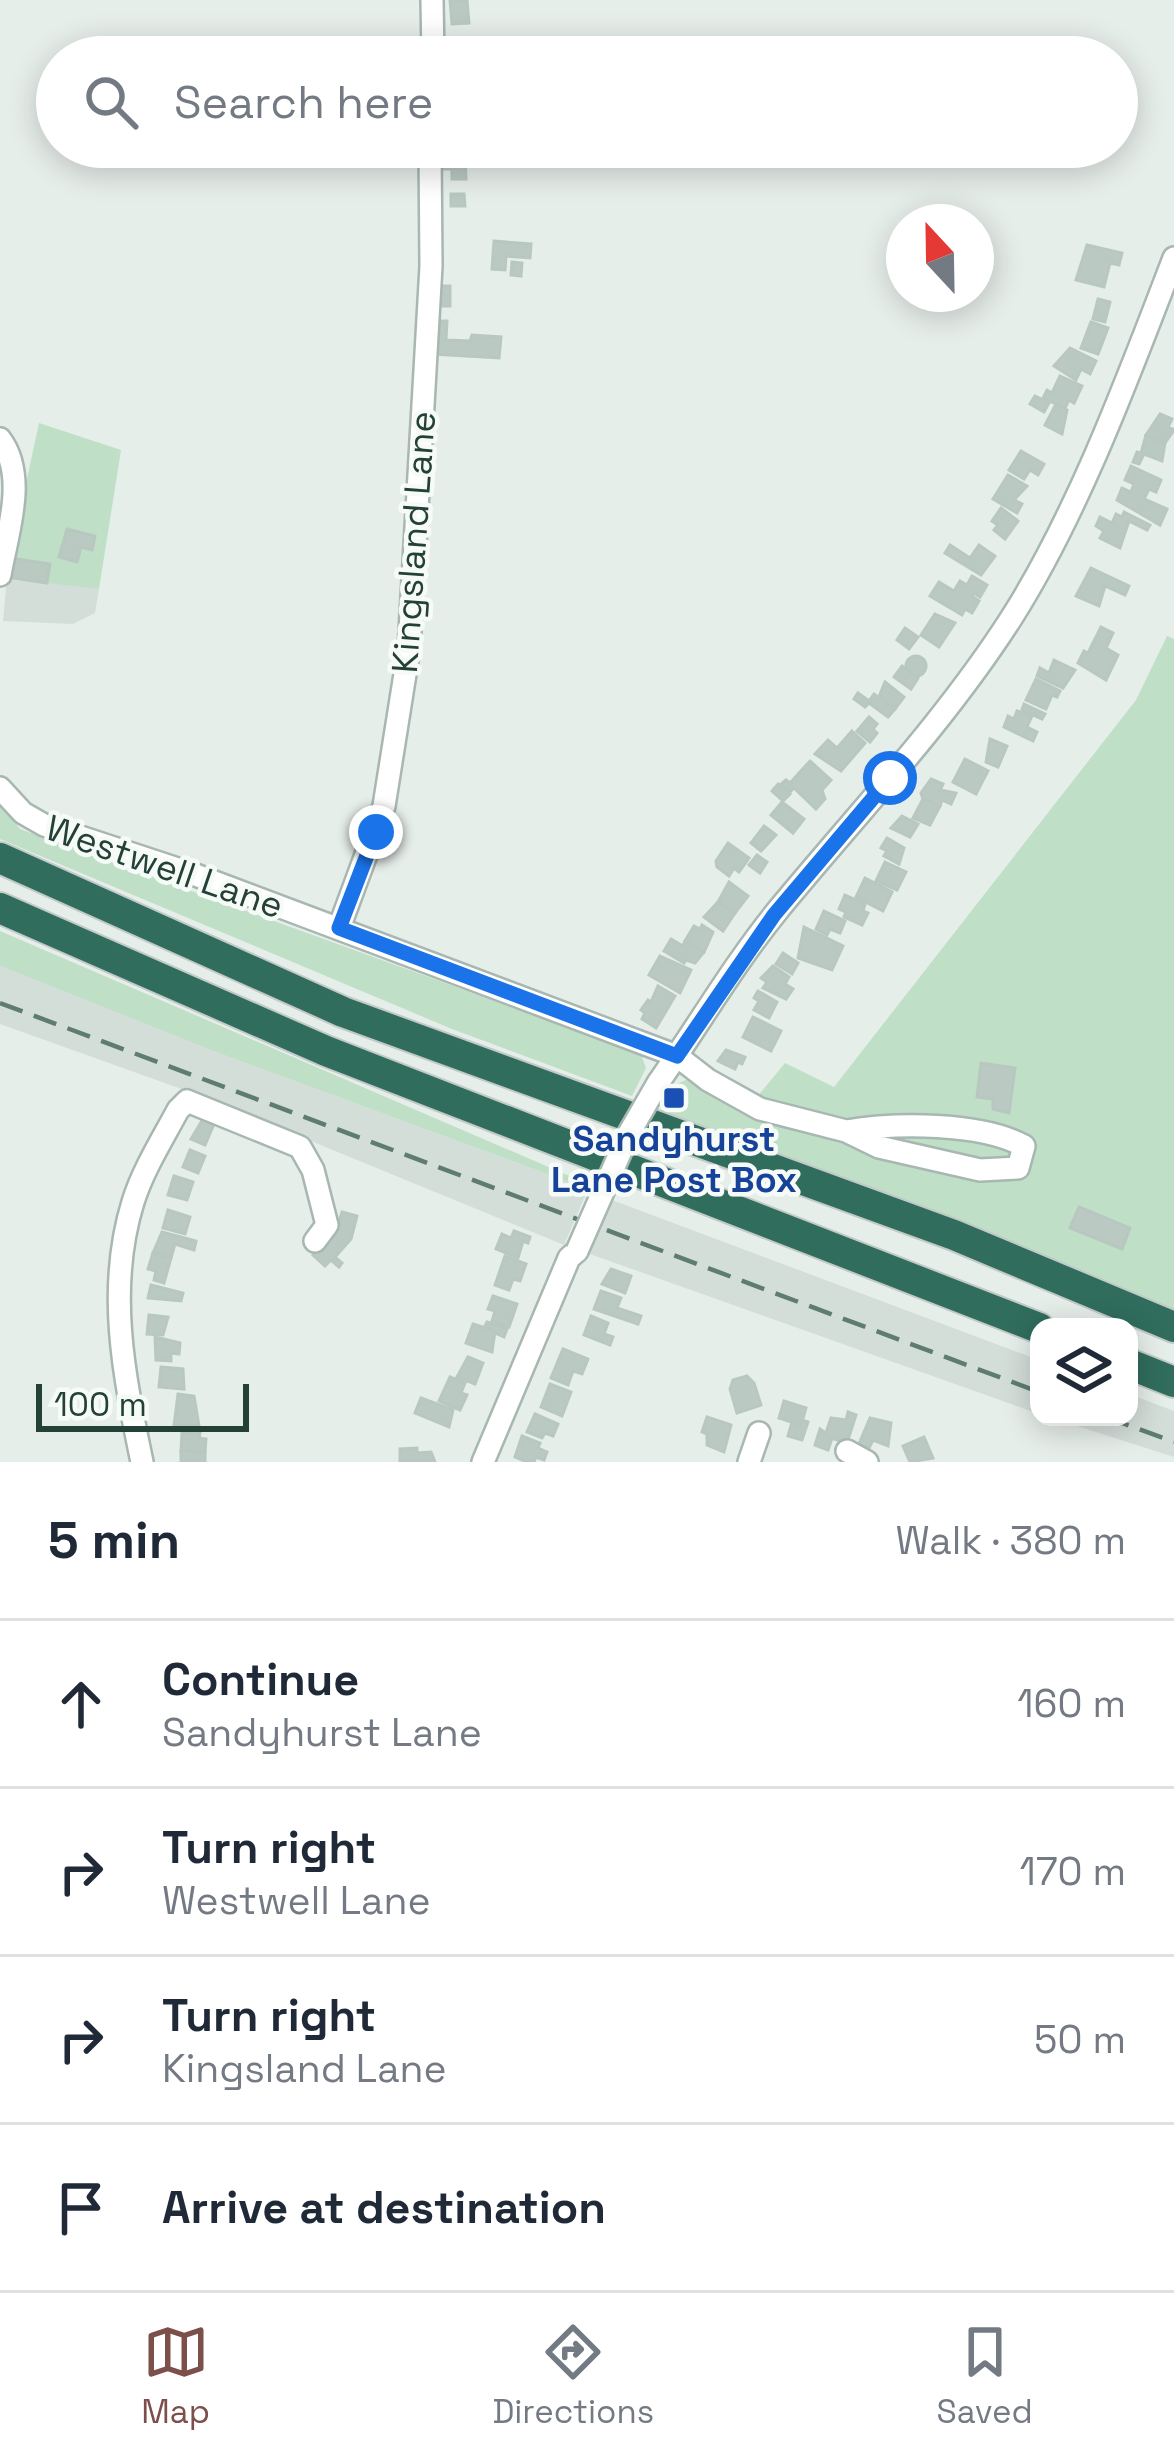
<!DOCTYPE html>
<meta charset="utf-8">
<style>
body{margin:0;font-family:"Space Grotesk",sans-serif;background:#f2f2f3;color:#1f2937}
.controls{position:absolute;right:36px;bottom:36px;display:grid;overflow:hidden;border-radius:24px;box-shadow:0 6px 30px #0003}
.controls button{width:108px;height:108px;display:grid;place-items:center;padding:0;border:0;border-bottom:3px solid #e0e1e3;background:#fff;color:#1f2937;font:60px sans-serif}
.compass{position:absolute;left:886px;top:204px;width:108px;height:108px;border-radius:50%;background:#fff;box-shadow:0 6px 30px #0003;rotate:338deg}
.scale{position:absolute;left:36px;bottom:30px;width:213px;box-sizing:border-box;padding-left:12px;border:6px solid #244138;border-top:0;font-size:33px;line-height:42px;white-space:nowrap;color:#244138;-webkit-text-stroke:9px #f7fbf8;paint-order:stroke}
.stop{position:absolute;width:36px;height:36px;margin:-27px;border:9px solid #1a73e8;border-radius:50%;background:#fff}
.stop.end{background:#1a73e8;border-color:#fff;box-shadow:0 3px 12px #0008}
.list{margin:0;padding:0;list-style:none}
h2{display:flex;justify-content:space-between;align-items:center;height:156px;margin:0;padding:0 48px;font-size:51px}
h2 small{font-size:39px;font-weight:400;color:#747a83}
.list li{display:grid;grid-template-columns:78px 1fr auto;gap:36px;align-items:center;box-sizing:border-box;height:168px;padding:0 48px;border-top:3px solid #e0e1e3}
.list b{display:block;font-size:45px;white-space:nowrap}
.list p{margin:0;font-size:39px;white-space:nowrap;color:#747a83}
.list em{font-size:39px;font-style:normal;color:#747a83}
.icon{flex:none;width:66px;height:66px;fill:none;stroke:currentColor;stroke-width:2;stroke-linecap:round;stroke-linejoin:round}
.map{position:relative;flex:none;width:1174px;height:1462px;overflow:hidden}
.search{position:absolute;background:#fff;box-shadow:0 6px 30px #0003;left:36px;right:36px;top:36px;height:132px;display:flex;align-items:center;gap:30px;box-sizing:border-box;padding:0 42px;border-radius:66px;color:#747a83;font-size:45px}
.sheet{height:828px;background:#fff}
nav{display:flex;justify-content:space-around;align-items:center;box-sizing:border-box;height:168px;border-top:3px solid #e0e1e3;background:#fff;font-size:33px;color:#747a83}
nav a{display:grid;justify-items:center;gap:6px}
nav .on{color:#7d4f4a}
.map>svg:first-child{display:block}
</style>
<div class="map">
<svg width="1174" height="1462" viewBox="0 0 1174 1462">
<rect width="100%" height="100%" fill="#e6eeea"/>
<!-- built -->
<g fill="#d4ded9">
<path d="M7,577L99,589L95,613L73,624L3,621Z"/>
<path d="M0,966L213,1051L588,1189L564,1245L201,1096L0,1024Z"/>
<path d="M612,1200L1039,1360V1414L587,1253Z"/>
<path d="M1129,1394L1174,1411V1457L1049,1417H1129Z"/>
</g>
<!-- green -->
<g fill="#bfdfc6" fill-rule="evenodd">
<path d="M39,423L121,450L99,589L47,583L49,564L10,558ZM67,529L95,536L92,550L81,548L77,561L60,556Z"/>
<path d="M1167,636L1174,639V1314L659,1115L677,1084L707,1070L757,1097L785,1063L834,1087L1136,700Z"/>
<path d="M0,803L20,829L641,1054L646,1068L632,1096L452,1029L0,839Z"/>
<path d="M0,931L588,1184V1189L213,1051L0,966Z"/>
</g>
<!-- building -->
<g fill="#bbc9c3" stroke="#b8c8c1" stroke-width="3">
<path d="M450,0H467L469,23L452,24Z"/>
<path d="M441,147H459L460,154H465L466,179H452V169H441Z"/>
<path d="M451,194H464L465,206H451Z"/>
<path d="M494,241L531,244L530,258L506,256L505,270L492,269Z"/>
<path d="M1087,245L1122,253L1119,265L1110,263L1104,287L1076,280Z"/>
<path d="M512,262L522,263L521,276L511,275Z"/>
<rect x="436" y="286" width="14" height="20"/>
<path d="M1098,299L1110,302L1105,322L1093,319Z"/>
<path d="M435,321H447L446,340L470,341L472,335L501,337L499,358L433,354Z"/>
<path d="M1091,322L1108,328L1098,354L1081,348Z"/>
<path d="M1070,348L1096,361L1090,374L1081,369L1076,380L1054,366Z"/>
<path d="M1060,376L1082,386L1074,403L1069,400L1065,408L1043,398L1047,390L1052,393Z"/>
<path d="M1035,396L1049,403L1044,412L1030,404Z"/>
<path d="M1056,404L1067,410L1062,434L1045,425Z"/>
<path d="M1160,414L1172,419L1168,427L1174,430L1165,443L1146,435Z"/>
<path d="M1146,435L1165,443L1162,461L1144,454L1139,464L1133,462L1137,452L1141,453Z"/>
<path d="M1021,451L1044,464L1038,475L1030,470L1024,479L1009,470Z"/>
<path d="M1131,466L1161,480L1156,492L1149,489L1144,499L1167,509L1160,525L1117,500L1122,488L1131,492L1134,484L1125,480Z"/>
<path d="M1008,475L1027,486L1014,500L1022,504L1017,513L993,499Z"/>
<path d="M1001,508L1018,521L1005,539L994,530L998,525L992,521Z"/>
<path d="M1124,512L1150,525L1147,530L1129,521L1120,548L1100,538L1104,531L1096,526L1100,517L1112,523L1116,514L1122,517Z"/>
<path d="M67,529L95,536L92,550L81,547L77,562L59,557Z"/>
<path d="M950,545L970,558L979,545L995,556L981,575L945,553Z"/>
<path d="M10,558L50,564L47,583L7,577Z"/>
<path d="M1091,568L1129,586L1125,595L1105,586L1099,606L1076,596Z"/>
<path d="M972,576L987,585L980,597L974,593L972,596L979,601L972,613L965,609L962,615L930,596L939,582L954,591L960,581L967,585Z"/>
<path d="M935,614L955,623L939,647L921,635Z"/>
<path d="M1101,627L1113,633L1106,648L1118,655L1106,680L1078,663L1084,651L1088,653Z"/>
<path d="M905,628L918,637L909,649L897,640Z"/>
<circle cx="916" cy="666" r="10"/>
<path d="M1054,660L1075,670L1063,688L1037,676L1040,668L1049,673Z"/>
<path d="M902,666L918,678L911,689L894,677Z"/>
<path d="M1036,679L1060,691L1057,697L1052,695L1046,709L1026,700Z"/>
<path d="M885,682L904,697L895,709L879,697Z"/>
<path d="M858,693L869,701L874,694L895,709L888,717L869,703L865,707L854,699Z"/>
<path d="M1024,704L1045,714L1042,719L1022,710Z"/>
<path d="M1017,711L1032,716L1027,727L1037,732L1033,741L1004,727L1008,716L1014,719Z"/>
<path d="M869,717L877,724L873,729L877,733L870,742L857,731Z"/>
<path d="M852,731L865,743L841,771L815,754L828,740L837,748Z"/>
<path d="M990,739L1007,746L998,767L986,762Z"/>
<path d="M965,759L988,771L976,794L953,782Z"/>
<path d="M810,761L831,780L822,790L825,799L816,809L794,788L790,792L781,784L786,780L790,783Z"/>
<path d="M931,779L943,784L940,790L956,793L951,804L942,800L940,806L923,799L921,793Z"/>
<path d="M778,784L790,794L783,801L772,791Z"/>
<path d="M923,799L940,806L930,825L913,818Z"/>
<path d="M782,802L804,819L793,833L771,815Z"/>
<path d="M902,816L918,824L910,837L891,828Z"/>
<path d="M764,826L776,835L761,851L751,843Z"/>
<path d="M887,838L904,848L899,864L884,856L887,851L881,848Z"/>
<path d="M728,843L749,858L739,872L734,868L729,876L717,867L716,861Z"/>
<path d="M757,855L767,862L760,873L749,865Z"/>
<path d="M885,862L906,872L897,890L876,881Z"/>
<path d="M865,878L892,892L883,911L856,897Z"/>
<path d="M729,882L748,896L735,913L718,902Z"/>
<path d="M845,895L865,904L863,911L868,913L862,925L844,917L846,912L839,909Z"/>
<path d="M718,902L735,913L723,931L704,917Z"/>
<path d="M824,911L845,921L840,933L830,929L827,935L816,929Z"/>
<path d="M702,925L713,932L704,952L685,941L694,926L700,929Z"/>
<path d="M804,927L843,946L832,970L798,958Z"/>
<path d="M671,939L683,946L685,941L704,952L695,963L686,960L684,963L664,951Z"/>
<path d="M783,953L798,963L792,974L776,964Z"/>
<path d="M660,956L691,970L680,993L649,975Z"/>
<path d="M773,966L789,977L785,984L793,989L786,999L763,988L767,982L761,978Z"/>
<path d="M658,986L675,996L656,1028L642,1019L645,1013L641,1010L648,1000L651,1002Z"/>
<path d="M758,991L777,1002L769,1018L754,1010L759,1001L754,998Z"/>
<path d="M753,1017L781,1031L771,1051L743,1037Z"/>
<path d="M726,1050L745,1057L742,1064L738,1062L735,1069L718,1061Z"/>
<path d="M981,1063L1015,1068L1009,1113L993,1109V1099L977,1097Z"/>
<path d="M203,1119L214,1124L205,1145L191,1139Z"/>
<path d="M190,1150L205,1156L198,1173L183,1167Z"/>
<path d="M174,1176L193,1182L187,1200L168,1195Z"/>
<path d="M1079,1207L1130,1228L1122,1249L1070,1228Z"/>
<path d="M168,1210L190,1217L185,1234L163,1228Z"/>
<path d="M342,1212L357,1216L351,1239L335,1257L342,1263L339,1267L331,1260L325,1266L313,1255L338,1225Z"/>
<path d="M514,1231L530,1237L528,1243L523,1241L518,1258L496,1249L502,1234L511,1238Z"/>
<path d="M162,1232L196,1241L194,1250L175,1244L171,1258L153,1253Z"/>
<path d="M153,1253L171,1258L164,1283L154,1280L156,1271L148,1269Z"/>
<path d="M505,1256L526,1264L520,1281L513,1279L509,1290L495,1285Z"/>
<path d="M611,1269L631,1276L625,1293L602,1284Z"/>
<path d="M151,1285L183,1293L181,1301L148,1298Z"/>
<path d="M601,1291L621,1298L617,1308L641,1316L638,1324L594,1309Z"/>
<path d="M493,1296L517,1304L509,1327L492,1321L495,1311L488,1309Z"/>
<path d="M149,1315L168,1317L163,1335L147,1334Z"/>
<path d="M591,1316L608,1323L604,1334L613,1337L610,1345L584,1335Z"/>
<path d="M487,1322L507,1329L504,1337L484,1328Z"/>
<path d="M473,1324L495,1331L492,1352L466,1343Z"/>
<path d="M155,1337L180,1343L179,1354L171,1353V1361L156,1360Z"/>
<path d="M563,1349L588,1359L582,1374L573,1371L568,1385L551,1378Z"/>
<path d="M468,1357L483,1363L475,1384L457,1377Z"/>
<path d="M161,1367L183,1369L184,1389L159,1387Z"/>
<path d="M747,1376L754,1383L761,1405L737,1413L730,1389L733,1380Z"/>
<path d="M450,1377L465,1383L461,1393L467,1395L460,1410L439,1401Z"/>
<path d="M550,1384L571,1392L562,1416L541,1407Z"/>
<path d="M178,1394L194,1396L199,1426L174,1425Z"/>
<path d="M421,1398L453,1410L449,1427L415,1413Z"/>
<path d="M784,1401L806,1408L801,1425L779,1418Z"/>
<path d="M848,1412L856,1415L847,1443L825,1436L831,1418L846,1420Z"/>
<path d="M535,1414L558,1424L553,1436L545,1433L542,1438L527,1432Z"/>
<path d="M707,1417L731,1425L724,1452L707,1445V1434L702,1432Z"/>
<path d="M870,1418L891,1423L888,1446L873,1440L869,1448L859,1444Z"/>
<path d="M802,1420L808,1422L802,1440L788,1436L792,1422L801,1425Z"/>
<path d="M820,1429L832,1438L828,1450L815,1445Z"/>
<path d="M182,1432L200,1433L199,1438L206,1439L205,1452L181,1451Z"/>
<path d="M522,1436L540,1443L538,1448L547,1452L544,1460L536,1457L534,1462H527L515,1457Z"/>
<path d="M924,1437L933,1458L910,1462L903,1446Z"/>
<path d="M417,1448V1453L431,1452L435,1462H400V1449Z"/>
<path d="M181,1451L205,1452V1462H181Z"/>
</g>
<g fill="none" stroke-linecap="round" stroke-linejoin="round">
<defs>
<g id="minor">
<path d="M432,0L433,57"/>
<path d="M0,439C28,476 7,534 0,575"/>
<path d="M0,788L23,813L44,825L193,874L645,1044L677,1056L708,1080L760,1109L846,1131L879,1147L980,1170L1018,1168L1024,1146C980,1122 896,1123 846,1131"/>
<path d="M339,928L384,806L409,649L431,266L430,147"/>
<path d="M658,1083C698,1026 734,964 778,910C857,814 945,722 1012,617C1079,511 1129,375 1174,258"/>
<path d="M847,1451L867,1462"/>
<path d="M142,1462C124,1376 106,1289 133,1202C143,1170 162,1140 178,1110L187,1101L300,1147L313,1170L327,1225L315,1241"/>
<path d="M483,1462L569,1258L577,1251"/>
<path d="M749,1462L759,1433"/>
</g>
<g id="highway">
<path d="M0,858L343,1012L954,1235L1174,1327"/>
<path d="M0,908L326,1051L1039,1328"/>
<path d="M1129,1364L1174,1382"/>
</g>
</defs>
<!-- minor casing -->
<use href="#minor" stroke="#a8b7b1" stroke-width="26"/>
<!-- highway casing -->
<use href="#highway" stroke="#c2cac7" stroke-width="34"/>
<!-- minor -->
<use href="#minor" stroke="#fff" stroke-width="21"/>
<!-- highway -->
<use href="#highway" stroke="#306d5d" stroke-width="30"/>
<!-- rail -->
<g stroke="#5f7c73" stroke-width="4.5" stroke-dasharray="24 12" stroke-linecap="butt">
<path d="M0,1003L1039,1392"/>
<path d="M1106,1417L1174,1442"/>
</g>
<defs>
<path id="minor-bridge" d="M577,1251L628,1135L658,1083"/>
</defs>
<!-- minor-bridge casing -->
<use href="#minor-bridge" stroke="#a8b7b1" stroke-width="26" stroke-linecap="butt"/>
<!-- minor-bridge -->
<use href="#minor-bridge" stroke="#fff" stroke-width="21"/>
</g>
<g fill="none" stroke-linecap="round" stroke-linejoin="round">
<!-- route -->
<path stroke="#1a73e8" stroke-width="15" d="M376,832L339,928L677,1056L774,915L890,778"/>
</g>
<!-- markers -->
<rect fill="#1a4fb4" stroke="#f7fbf8" stroke-width="4.5" x="662" y="1086" width="24" height="24" rx="6"/>
<g text-anchor="middle" stroke-width="9" stroke-linejoin="round" paint-order="stroke">
<!-- street labels -->
<g font-size="36" fill="#244138" stroke="#f7fbf8">
<text transform="translate(413 542) rotate(-86)" y="13">Kingsland Lane</text>
<text transform="translate(165 866) rotate(19)" y="13">Westwell Lane</text>
</g>
<!-- transit labels -->
<g font-size="36" font-weight="bold" fill="#164399" stroke="#f7fbf8">
<text x="674" y="1151">Sandyhurst<tspan x="674" dy="41">Lane Post Box</tspan></text>
</g>
</g>
</svg>
<div class="controls">
<button><svg class="icon" aria-label="layers" viewBox="0 0 24 24"><path d="M12 4l9 5-9 5-9-5zM3 14l9 5 9-5"/></svg></button>
</div>
<svg class="compass" viewBox="-18 -18 36 36"><path d="M0-13l5 13h-10z" fill="#e53935"/><path d="M0 13l5-13h-10z" fill="#747a83"/></svg>
<div class="scale">100 m</div>
<div class="stop" style="left:890px;top:778px"></div>
<div class="stop end" style="left:376px;top:832px"></div>
<div class="search"><svg class="icon" aria-label="search" viewBox="0 0 24 24"><circle cx="10" cy="10" r="6"/><path d="M15 15l6 6"/></svg>Search here</div>
</div>
<section class="sheet">
<h2>5 min<small>Walk · 380 m</small></h2>
<ul class="list">
<li><svg class="icon" aria-label="ahead" viewBox="0 0 24 24"><path d="M12 20V5M6 11l6-6 6 6"/></svg><div><b>Continue</b><p>Sandyhurst Lane</p></div><em>160 m</em></li>
<li><svg class="icon" aria-label="right" viewBox="0 0 24 24"><path d="M7 20v-9h11M14 6l5 5-5 5"/></svg><div><b>Turn right</b><p>Westwell Lane</p></div><em>170 m</em></li>
<li><svg class="icon" aria-label="right" viewBox="0 0 24 24"><path d="M7 20v-9h11M14 6l5 5-5 5"/></svg><div><b>Turn right</b><p>Kingsland Lane</p></div><em>50 m</em></li>
<li><svg class="icon" aria-label="arrive" viewBox="0 0 24 24"><path d="M6 21V4h12l-3 4 3 4H6"/></svg><div><b>Arrive at destination</b></div></li>
</ul>
</section>
<nav>
<a class="on"><svg class="icon" aria-label="map" viewBox="0 0 24 24"><path d="M3 6l6-2 6 2 6-2v14l-6 2-6-2-6 2zM9 4v14M15 6v14"/></svg>Map</a>
<a><svg class="icon" aria-label="directions" viewBox="0 0 24 24"><path d="M12 3l9 9-9 9-9-9zM9 14v-3h6M13 9l2 2-2 2"/></svg>Directions</a>
<a><svg class="icon" aria-label="saved" viewBox="0 0 24 24"><path d="M7 4h10v16l-5-4-5 4z"/></svg>Saved</a>
</nav>
